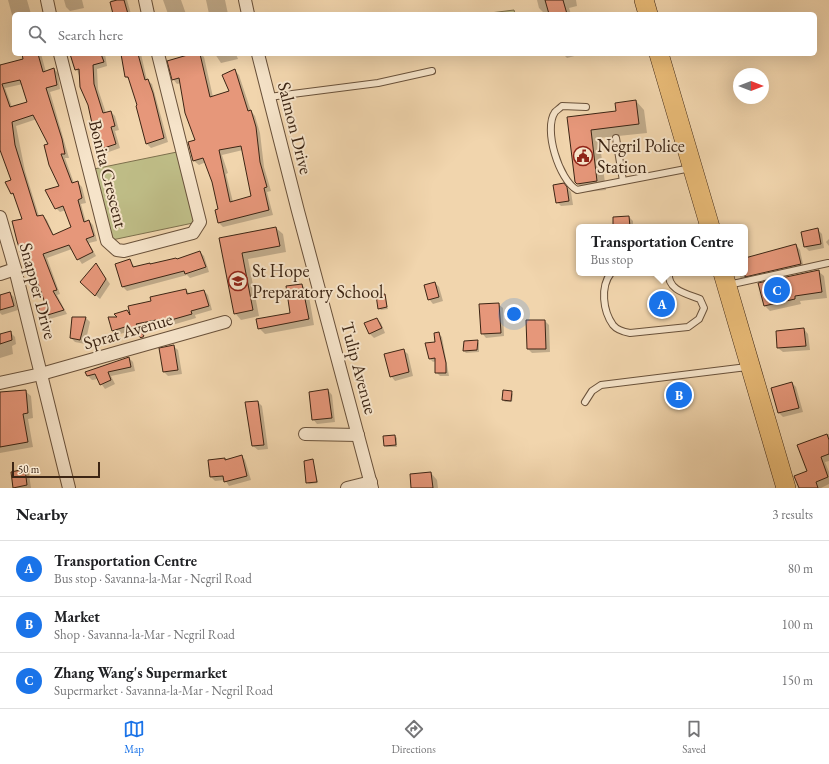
<!DOCTYPE html>
<meta charset="utf-8">
<style>
body{margin:0;font-family:"EB Garamond",serif;background:#f6f6f6;color:#202124}
.compass{position:absolute;left:733px;top:68px;width:36px;height:36px;border-radius:50%;background:#fff;box-shadow:0 4px 16px #0002;rotate:90deg}
.scale{position:absolute;left:12px;bottom:10px;width:88px;box-sizing:border-box;padding-left:4px;border:2px solid #3c2514;border-top:0;font-size:11px;line-height:14px;white-space:nowrap;color:#3c2514;-webkit-text-stroke:3px #f6e4ca;paint-order:stroke}
.you{position:absolute;left:514px;top:314px;width:14px;height:14px;margin:-10px;border:3px solid #fff;border-radius:50%;background:#1a73e8;box-shadow:0 0 0 6px #1a73e833}
.badge{display:grid;place-items:center;width:26px;height:26px;border-radius:50%;background:#1a73e8;color:#fff;font-size:13px;font-weight:700}
.pin{position:absolute;translate:-50% -50%;border:2px solid #fff;box-shadow:0 1px 4px #0006}
.popup{position:absolute;left:576px;top:224px;width:172px;height:52px;box-sizing:border-box;display:grid;place-content:center;border-radius:6px;background:#fff;filter:drop-shadow(0 1px 3px #0005);font-size:13px;white-space:nowrap;color:#757577}
.popup b{font-size:15px;color:#202124}
.popup::after{content:'';position:absolute;left:50%;top:100%;margin-left:-8px;border:8px solid transparent;border-top-color:#fff}
.list{margin:0;padding:0;list-style:none}
h2{display:flex;justify-content:space-between;align-items:center;height:52px;margin:0;padding:0 16px;font-size:17px}
h2 small{font-size:13px;font-weight:400;color:#757577}
.list li{display:grid;grid-template-columns:26px 1fr auto;gap:12px;align-items:center;box-sizing:border-box;height:56px;padding:0 16px;border-top:1px solid #e0e0e0}
.list b{display:block;font-size:15px;white-space:nowrap}
.list p{margin:0;font-size:13px;white-space:nowrap;color:#757577}
.list em{font-size:13px;font-style:normal;color:#757577}
.icon{flex:none;width:22px;height:22px;fill:none;stroke:currentColor;stroke-width:2;stroke-linecap:round;stroke-linejoin:round}
.map{position:relative;flex:none;width:829px;height:488px;overflow:hidden}
.search{position:absolute;background:#fff;box-shadow:0 4px 16px #0002;left:12px;right:12px;top:12px;height:44px;display:flex;align-items:center;gap:10px;box-sizing:border-box;padding:0 14px;border-radius:6px;color:#757577;font-size:15px}
.sheet{height:220px;background:#fff}
nav{display:flex;justify-content:space-around;align-items:center;box-sizing:border-box;height:56px;border-top:1px solid #e0e0e0;background:#fff;font-size:11px;color:#757577}
nav a{display:grid;justify-items:center;gap:2px}
nav .on{color:#1a73e8}
.map>svg:first-child{display:block}
</style>
<div class="map">
<svg width="829" height="488" viewBox="0 0 829 488">
<rect width="100%" height="100%" fill="#f1d5ad"/>
<filter id="stains"><feTurbulence type="fractalNoise" baseFrequency=".005" numOctaves="4"/><feColorMatrix values="0 0 0 0 .2 0 0 0 0 .09 0 0 0 0 .02 0 0 0 .5 -.17"/></filter>
<radialGradient id="worn" r=".72"><stop offset=".6" stop-color="#630" stop-opacity="0"/><stop offset="1" stop-color="#630" stop-opacity=".3"/></radialGradient>
<!-- green -->
<g fill="#bebc86" stroke="#7d704d">
<path d="M514,10L515,14H482Z"/>
<path d="M177,152L194,218L193,223L112,240L94,169Z"/>
</g>
<!-- shadow -->
<g fill="#0003" fill-rule="evenodd">
<path d="M8,0H27L31,14H14V22Z"/>
<path d="M64,0H82L84,8L70,11L66,7Z"/>
<path d="M111,0H127L131,14H115Z"/>
<path d="M163,0H181L186,14H168Z"/>
<path d="M206,0H225L228,14H209Z"/>
<path d="M537,0H576L577,6L569,8L571,14H545L539,8Z"/>
<path d="M25,54H41L46,72L54,69L58,73L60,89L50,92L65,144L69,158H65L74,183L77,182L82,187L86,203L81,204L86,222L89,221L93,225L97,241L89,243L96,256L82,264L72,249L47,258L60,294L57,295L67,314L46,320L42,316L46,303L38,282L34,277L28,264L24,259L23,220L16,197L12,194V181L0,147V66L26,59ZM23,84L28,102L12,107L5,88ZM37,119L49,144L60,187L56,208L60,212L66,210L73,228L54,236L47,220L43,216H39L25,171L16,126Z"/>
<path d="M72,54H105L107,66L97,69L98,89L106,113L111,112L115,116L119,130L115,131L120,148L106,153L102,148Z"/>
<path d="M122,54H141L147,80L152,84L168,142L151,148L146,143L139,106L131,81L126,77Z"/>
<path d="M180,54H201L204,57L213,97L230,92L235,71L239,75L251,111L255,116L260,133L264,167L271,191L267,192L273,215L223,227L219,223V210L212,181L206,162L199,165L194,161L189,143L196,140L181,83L177,84L173,79L181,58ZM243,150L252,197L233,202L226,174L228,173L222,155Z"/>
<path d="M215,54H236L238,59L221,63Z"/>
<path d="M563,54H582L567,58Z"/>
<path d="M636,101L644,110L647,133L599,138L606,190L586,192L576,182L568,118L617,112Z"/>
<path d="M564,184L571,192L573,205L561,206L557,202Z"/>
<path d="M629,217L633,221V227H614Z"/>
<path d="M276,228L283,234L286,252L248,259L259,316L241,320L235,313L221,239Z"/>
<path d="M818,230L822,234L824,248L809,251L805,247Z"/>
<path d="M829,239V246L826,242Z"/>
<path d="M796,245L800,250L804,269L744,282L740,277L739,273H745V259Z"/>
<path d="M200,252L204,256L209,272L190,278L187,275L127,291L123,287L130,261L135,267L177,260Z"/>
<path d="M96,264L110,284L100,299L81,282Z"/>
<path d="M818,271L824,276L827,298L800,301L801,304L770,311L765,306Z"/>
<path d="M435,283L439,287L443,301L433,304L429,299Z"/>
<path d="M302,285L308,291L314,325L265,334L259,328L291,314Z"/>
<path d="M186,290L191,295L204,291L208,295L212,310L195,315L196,318L162,328L159,324L139,329L146,341L133,330L117,335L113,331L109,318H120L126,311L131,316L153,302Z"/>
<path d="M9,293L14,297L18,310L2,315L0,313V296Z"/>
<path d="M385,295L388,309L381,310L379,308Z"/>
<path d="M498,304L503,308L504,336L486,338L482,333Z"/>
<path d="M86,318L90,322L85,344L75,342L71,338Z"/>
<path d="M377,319L381,323L385,333L374,338L369,333Z"/>
<path d="M545,321L549,325L550,352L532,353L528,349Z"/>
<path d="M804,329L808,334L810,350L783,352L778,348Z"/>
<path d="M11,333L15,337L16,344L12,346L13,354L0,358V335Z"/>
<path d="M439,334L442,337L449,376H440L436,372V361L433,362L429,358Z"/>
<path d="M477,341L479,343V352L466,353L464,351Z"/>
<path d="M173,346L178,350L182,374L168,376L164,372Z"/>
<path d="M403,350L408,354L413,376L395,381L391,376Z"/>
<path d="M129,358L133,362L135,371L111,376L115,384L105,389L98,379L92,380L88,376Z"/>
<path d="M792,383L796,387L803,412L783,417L779,413L772,388Z"/>
<path d="M328,390L332,395L335,422L317,424L313,419Z"/>
<path d="M25,391L31,396L33,418L28,419L33,447L0,453V393Z"/>
<path d="M511,392L513,394L512,402H505L503,400Z"/>
<path d="M258,402L262,406L268,449L258,450L253,446L246,403Z"/>
<path d="M829,434V461L825,462L829,472V484L821,488H800L808,472L798,445Z"/>
<path d="M395,436L397,438V447H386L385,445Z"/>
<path d="M242,456L245,460L251,480L229,486L225,480L215,481L211,477L225,460Z"/>
<path d="M313,460L318,483L309,484L307,482Z"/>
<path d="M25,470L29,474L31,488H14L12,473Z"/>
<path d="M431,473L437,480L438,488H412Z"/>
</g>
<!-- building -->
<g fill="#e6977a" stroke="#3c2514" fill-rule="evenodd">
<path d="M117,0H124L128,14H113L110,2Z"/>
<path d="M545,0H563L567,14H549Z"/>
<path d="M22,54H38L43,72L54,68L57,85L46,88L62,139L65,154H61L72,183L78,181L82,198L78,200L84,222L89,220L94,236L86,239L93,252L77,260L69,245L43,254L57,290L53,291L64,310L41,317L38,305L45,303L36,278H33L26,259L23,260L17,241L12,221L22,219L13,193L11,194L5,182L11,180L0,150V65L23,59ZM20,80L27,102L10,107L2,84ZM33,115L48,144L44,145L49,165L59,186L45,190L55,209L63,206L71,227L53,235L43,215L37,216L15,145L12,122Z"/>
<path d="M70,54H101L104,62L93,65L94,84L103,113L111,111L115,126L111,127L116,144L101,149L93,128L88,105L80,87L79,69L75,70Z"/>
<path d="M121,54H138L145,80L148,79L153,93L164,138L146,144L136,106L137,105L128,77H125Z"/>
<path d="M191,54H200L210,97L229,91L222,75L235,69L248,111L251,110L256,127L260,162L267,187L264,188L269,210L218,223L215,210L218,209L212,182L203,158L193,161L188,142L195,140L185,113L179,78L172,80L167,61ZM241,146L251,196L230,202L219,150Z"/>
<path d="M636,100L639,124L591,130L597,181L577,184L575,182L567,117L616,111L615,103Z"/>
<path d="M564,183L567,187L569,201L556,203L553,185Z"/>
<path d="M629,216L630,227H613V217Z"/>
<path d="M276,227L280,246L242,253L253,310L234,314L219,238Z"/>
<path d="M818,228L821,244L804,247L801,232Z"/>
<path d="M796,244L801,264L745,277V258Z"/>
<path d="M200,251L206,267L185,274L184,271L122,287L115,264L130,259L133,267L150,263V264L176,258L177,259Z"/>
<path d="M96,263L106,279L95,296L80,282Z"/>
<path d="M819,270L822,292L795,296V299L764,306L758,283Z"/>
<path d="M435,282L439,297L428,300L424,285Z"/>
<path d="M302,284L309,319L258,329L256,319L290,313L286,286Z"/>
<path d="M186,289L187,294L204,290L209,306L191,311L192,314L157,324L156,320L136,324L144,336L141,338L128,326L112,331L108,317H117L114,314L127,310L130,315L128,306L151,301L150,297Z"/>
<path d="M10,292L14,306L0,310V295Z"/>
<path d="M385,294L387,307L378,309L376,295Z"/>
<path d="M499,303L501,333L481,334L479,304Z"/>
<path d="M72,317H86L80,340L70,338Z"/>
<path d="M377,318L382,328L369,334L364,323Z"/>
<path d="M526,320H545L546,349H527Z"/>
<path d="M804,328L806,346L777,348L776,331Z"/>
<path d="M11,331L12,340L0,344V334Z"/>
<path d="M439,332L446,363V373H435V358L429,359L425,343L435,342L434,333Z"/>
<path d="M478,340L477,350L463,351L464,341Z"/>
<path d="M174,345L178,370L163,372L159,348Z"/>
<path d="M404,349L409,372L390,377L384,354Z"/>
<path d="M129,357L131,367L108,372L111,380L100,385L95,374L87,376L85,372Z"/>
<path d="M792,382L799,408L778,413L771,388Z"/>
<path d="M328,389L332,418L312,420L309,392Z"/>
<path d="M26,390L28,413L23,414L28,442L0,447V392Z"/>
<path d="M503,390L512,391L511,401L502,400Z"/>
<path d="M258,401L264,445L252,446L245,402Z"/>
<path d="M827,434L829,440V454L821,457L828,477L816,482L818,488H799L794,476L807,471L797,445Z"/>
<path d="M395,435L396,445L384,446L383,436Z"/>
<path d="M242,455L247,476L224,482L223,476L210,477L208,460L225,458V460Z"/>
<path d="M313,459L317,482L306,483L304,461Z"/>
<path d="M25,469L27,485L13,488L11,472Z"/>
<path d="M431,472L433,488H411L410,474Z"/>
</g>
<g fill="none" stroke-linecap="round" stroke-linejoin="round">
<defs>
<g id="lane">
<path d="M269,97L378,83L432,71"/>
<path d="M586,107L562,106C560,108 557,110 555,112C543,129 559,180 577,190L691,168"/>
<path d="M616,138L623,181"/>
<path d="M611,273C600,287 603,311 613,325C617,330 624,332 630,333L688,327L699,319L704,308L700,299C687,294 667,290 669,273"/>
<path d="M728,285L828,263"/>
<path d="M585,402L592,391L601,385L747,367"/>
</g>
<g id="street">
<path d="M47,0L50,14"/>
<path d="M145,0L148,14"/>
<path d="M245,0L248,14"/>
<path d="M60,54L107,241L117,250L124,251L193,233L200,222L158,54"/>
<path d="M258,54L298,211L372,488"/>
<path d="M0,217L15,269L69,488"/>
<path d="M0,274L15,269"/>
<path d="M0,383L41,374L225,322"/>
<path d="M305,434L358,435"/>
<path d="M347,488L371,482"/>
</g>
<g id="primary">
<path d="M644,0L648,14"/>
<path d="M659,54L710,227"/>
<path d="M723,273L786,488"/>
</g>
</defs>
<!-- lane casing -->
<use href="#lane" stroke="#69513a" stroke-width="8"/>
<!-- street casing -->
<use href="#street" stroke="#69513a" stroke-width="14"/>
<!-- primary casing -->
<use href="#primary" stroke="#3c2514" stroke-width="20"/>
<!-- lane -->
<use href="#lane" stroke="#f6e4ca" stroke-width="6"/>
<!-- street -->
<use href="#street" stroke="#f6e4ca" stroke-width="12"/>
<!-- primary -->
<use href="#primary" stroke="#e8ba76" stroke-width="19"/>
</g>
<!-- icons -->
<defs>
<symbol id="civic-ring" viewBox="-11 -11 22 22"><circle r="9.5" fill="#f6e4ca" stroke="#8f2418" stroke-width="1.5"/><path d="M-.6-6.5H3V-4.5H.6V-3L4-1V1h2V6H-6V1h2V-1L-.6-3ZM-1.2 2.5V6h2.4V2.5Z" fill="#8f2418"/></symbol>
<symbol id="school-ring" viewBox="-11 -11 22 22"><circle r="9.5" fill="#f6e4ca" stroke="#8f2418" stroke-width="1.5"/><path d="M0-5L7-2L0 1L-7-2ZM-4 1L0 2.5L4 1V4Q0 6-4 4Z" fill="#8f2418"/></symbol>
</defs>
<g fill-rule="evenodd">
<use href="#civic-ring" x="572" y="145" width="22" height="22"/>
<use href="#school-ring" x="227" y="270" width="22" height="22"/>
</g>
<g text-anchor="middle" stroke-width="4" stroke-linejoin="round" paint-order="stroke">
<!-- street labels -->
<g font-size="18" fill="#3c2514" stroke="#f6e4ca">
<text transform="translate(295 128) rotate(76)" y="6">Salmon Drive</text>
<text transform="translate(108 174) rotate(76)" y="6">Bonita Crescent</text>
<text transform="translate(38 291) rotate(75)" y="6">Snapper Drive</text>
<text transform="translate(128 331) rotate(-16)" y="6">Sprat Avenue</text>
<text transform="translate(359 368) rotate(75)" y="6">Tulip Avenue</text>
</g>
<!-- poi labels -->
<g font-size="18" fill="#3c2514" stroke="#f6e4ca" text-anchor="start">
<text x="597" y="152">Negril Police<tspan x="597" dy="21">Station</tspan></text>
<text x="252" y="277">St Hope<tspan x="252" dy="21">Preparatory School</tspan></text>
</g>
</g>
<rect width="100%" height="100%" filter="url(#stains)"/>
<rect width="100%" height="100%" fill="url(#worn)"/>
</svg>
<svg class="compass" viewBox="-18 -18 36 36"><path d="M0-13l5 13h-10z" fill="#e53935"/><path d="M0 13l5-13h-10z" fill="#757577"/></svg>
<div class="scale">50 m</div>
<div class="you"></div>
<div class="pin badge" style="left:662px;top:304px">A</div>
<div class="popup"><b>Transportation Centre</b>Bus stop</div>
<div class="pin badge" style="left:679px;top:395px">B</div>
<div class="pin badge" style="left:777px;top:290px">C</div>
<div class="search"><svg class="icon" aria-label="search" viewBox="0 0 24 24"><circle cx="10" cy="10" r="6"/><path d="M15 15l6 6"/></svg>Search here</div>
</div>
<section class="sheet">
<h2>Nearby<small>3 results</small></h2>
<ul class="list">
<li><span class="badge">A</span><div><b>Transportation Centre</b><p>Bus stop · Savanna-la-Mar - Negril Road</p></div><em>80 m</em></li>
<li><span class="badge">B</span><div><b>Market</b><p>Shop · Savanna-la-Mar - Negril Road</p></div><em>100 m</em></li>
<li><span class="badge">C</span><div><b>Zhang Wang's Supermarket</b><p>Supermarket · Savanna-la-Mar - Negril Road</p></div><em>150 m</em></li>
</ul>
</section>
<nav>
<a class="on"><svg class="icon" aria-label="map" viewBox="0 0 24 24"><path d="M3 6l6-2 6 2 6-2v14l-6 2-6-2-6 2zM9 4v14M15 6v14"/></svg>Map</a>
<a><svg class="icon" aria-label="directions" viewBox="0 0 24 24"><path d="M12 3l9 9-9 9-9-9zM9 14v-3h6M13 9l2 2-2 2"/></svg>Directions</a>
<a><svg class="icon" aria-label="saved" viewBox="0 0 24 24"><path d="M7 4h10v16l-5-4-5 4z"/></svg>Saved</a>
</nav>
